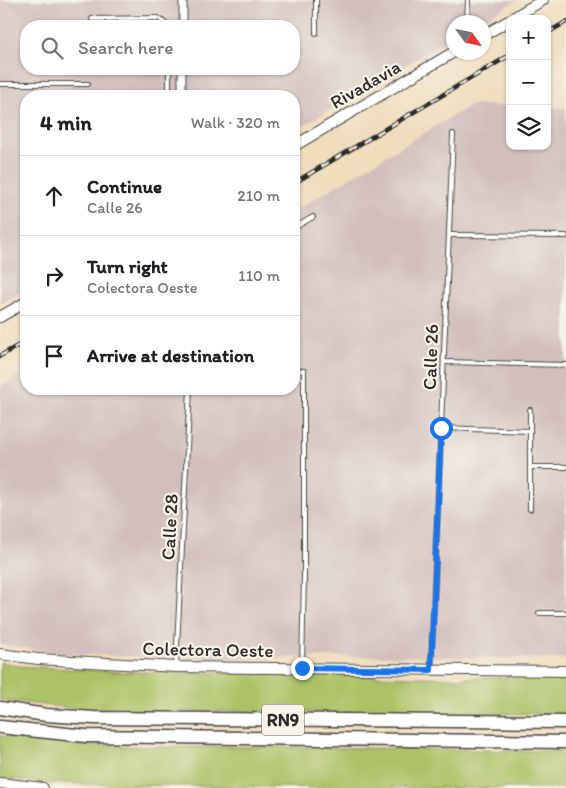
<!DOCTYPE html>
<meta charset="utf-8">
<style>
body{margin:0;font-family:Itim,sans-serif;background:#f2f2f2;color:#202124}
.controls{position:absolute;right:15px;top:15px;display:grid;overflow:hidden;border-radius:10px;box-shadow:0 1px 4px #0004}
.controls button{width:45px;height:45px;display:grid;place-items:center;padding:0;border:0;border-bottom:1px solid #e0e0e0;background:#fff;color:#202124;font:25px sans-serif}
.compass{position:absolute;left:446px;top:15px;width:45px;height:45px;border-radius:50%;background:#fff;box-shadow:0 1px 4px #0004;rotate:123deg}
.stop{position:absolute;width:15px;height:15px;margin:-11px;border:4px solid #1a73e8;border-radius:50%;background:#fff}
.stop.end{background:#1a73e8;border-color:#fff;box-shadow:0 1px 5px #0008}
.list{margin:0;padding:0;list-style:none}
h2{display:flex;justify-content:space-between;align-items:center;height:65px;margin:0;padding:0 20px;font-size:21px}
h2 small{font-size:16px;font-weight:400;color:#757577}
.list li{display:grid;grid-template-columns:32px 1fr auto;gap:15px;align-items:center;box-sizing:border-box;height:80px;padding:0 20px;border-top:1px solid #e0e0e0}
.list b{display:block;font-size:19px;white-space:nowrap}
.list p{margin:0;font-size:16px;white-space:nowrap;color:#757577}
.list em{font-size:16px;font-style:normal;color:#757577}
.icon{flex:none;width:28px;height:28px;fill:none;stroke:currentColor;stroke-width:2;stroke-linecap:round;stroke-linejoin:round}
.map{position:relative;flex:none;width:566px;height:788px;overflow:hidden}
.search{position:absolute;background:#fff;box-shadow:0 1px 4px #0004;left:20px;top:20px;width:280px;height:55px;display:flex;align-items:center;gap:12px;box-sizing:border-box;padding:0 18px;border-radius:20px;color:#757577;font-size:19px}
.panel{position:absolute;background:#fff;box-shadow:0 1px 4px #0004;left:20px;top:90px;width:280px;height:305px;border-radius:20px}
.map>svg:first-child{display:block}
</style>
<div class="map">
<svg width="566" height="788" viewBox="0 0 566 788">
<rect width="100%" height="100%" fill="#f7f3e8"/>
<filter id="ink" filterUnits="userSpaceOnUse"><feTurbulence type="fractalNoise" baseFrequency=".02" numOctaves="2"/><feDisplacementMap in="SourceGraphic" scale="10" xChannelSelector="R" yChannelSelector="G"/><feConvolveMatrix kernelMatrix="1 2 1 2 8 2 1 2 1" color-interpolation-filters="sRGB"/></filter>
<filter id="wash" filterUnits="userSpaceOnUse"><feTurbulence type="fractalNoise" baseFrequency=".0096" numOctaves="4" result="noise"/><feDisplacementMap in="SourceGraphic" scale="20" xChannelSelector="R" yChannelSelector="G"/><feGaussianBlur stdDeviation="1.12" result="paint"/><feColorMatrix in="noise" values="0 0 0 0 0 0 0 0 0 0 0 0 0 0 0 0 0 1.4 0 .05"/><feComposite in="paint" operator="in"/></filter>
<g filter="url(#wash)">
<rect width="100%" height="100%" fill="#f0ddbd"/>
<!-- industrial -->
<g fill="#d1bfbe" fill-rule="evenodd">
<path d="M0,0H517L478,22H454L453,37L294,131V96H26V289L0,304ZM26,26H294V69H26Z"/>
<path d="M471,105L510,106V146H547V107L566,108V659L386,656L212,659L64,654L0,644V387L26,371V389H294V211Z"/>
</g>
<!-- green -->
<g fill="#adc266" stroke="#6c7648">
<path d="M0,662L19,666L119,672L249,673L457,678L566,677V714L147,711L71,708L0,700Z"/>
<path d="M0,736C97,751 196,746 294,747C385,748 475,751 566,751V788H338L126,785L49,783L0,778Z"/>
</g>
</g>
<g filter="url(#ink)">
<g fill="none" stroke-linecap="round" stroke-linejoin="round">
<defs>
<g id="lane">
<path d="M316,0V33"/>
<path d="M92,19L158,18L169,26"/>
<path d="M467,22L468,0"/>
<path d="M0,84H88"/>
<path d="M169,96V69"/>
<path d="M294,228L313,217"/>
<path d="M449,235L566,236"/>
<path d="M444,362L566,365"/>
<path d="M294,370L304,371V576L302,666"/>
<path d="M441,428L530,431"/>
<path d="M530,467H566"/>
<path d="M530,509V410"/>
<path d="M539,613H566"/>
<path d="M176,666L190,389"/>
<path d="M431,669L453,134"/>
</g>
<g id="street">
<path d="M183,26V0"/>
<path d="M182,96V69"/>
</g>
<g id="secondary">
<path d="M511,19L543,0"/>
<path d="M484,35L510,20"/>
<path d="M294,146L454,52"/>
<path d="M0,317L26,302"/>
<path d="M0,654L38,659L176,667L566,671"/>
<path d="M0,783L43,788"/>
</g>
<g id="highway">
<path d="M0,708L46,715L94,718L566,722"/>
<path d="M0,727L86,736L566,742"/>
</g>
</defs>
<!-- lane casing -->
<use href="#lane" stroke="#494641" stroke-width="6"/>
<!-- street casing -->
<use href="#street" stroke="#494641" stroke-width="9"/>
<!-- secondary casing -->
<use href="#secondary" stroke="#494641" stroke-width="12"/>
<!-- highway casing -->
<use href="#highway" stroke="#494641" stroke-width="15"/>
<!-- lane -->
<use href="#lane" stroke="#fff" stroke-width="4"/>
<!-- street -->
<use href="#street" stroke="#fff" stroke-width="7"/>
<!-- secondary -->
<use href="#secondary" stroke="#fff" stroke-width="10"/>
<!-- highway -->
<use href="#highway" stroke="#fff" stroke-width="12"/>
<defs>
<g id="rail">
<path d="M547,33L566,22"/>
<path d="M294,183L510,55"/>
<path d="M0,356L26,341"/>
</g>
</defs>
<!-- rail casing -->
<use href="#rail" stroke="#2b2b2b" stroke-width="4.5"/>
<!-- rail -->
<use href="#rail" stroke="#f7f3e8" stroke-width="2.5" stroke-dasharray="8" stroke-linecap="butt"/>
</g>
</g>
<g fill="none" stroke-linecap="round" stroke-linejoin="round" filter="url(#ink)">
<!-- route -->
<path stroke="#1a73e8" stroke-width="6" d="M302,668L431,670L441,428"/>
</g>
<g text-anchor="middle" stroke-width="4.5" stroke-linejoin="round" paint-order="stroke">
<!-- shield labels -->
<rect fill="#f7f3e8" stroke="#686764" stroke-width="1" x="262" y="704.5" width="42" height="31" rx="4"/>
<g font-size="18" font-weight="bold" fill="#2b2b2b">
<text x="283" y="726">RN9</text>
</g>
<!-- street labels -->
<g font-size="19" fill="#2b2b2b" stroke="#f7f3e8">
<text transform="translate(365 84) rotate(-30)" y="7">Rivadavia</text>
<text transform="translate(430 357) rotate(-88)" y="7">Calle 26</text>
<text transform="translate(169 527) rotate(-87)" y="7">Calle 28</text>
<text transform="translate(208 649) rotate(1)" y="7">Colectora Oeste</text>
</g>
</g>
</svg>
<div class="controls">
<button>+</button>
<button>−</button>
<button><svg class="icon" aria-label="layers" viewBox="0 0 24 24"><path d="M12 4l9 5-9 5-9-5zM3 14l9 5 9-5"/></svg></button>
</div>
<svg class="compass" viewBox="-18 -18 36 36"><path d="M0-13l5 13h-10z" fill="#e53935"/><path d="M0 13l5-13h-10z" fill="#757577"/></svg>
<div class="stop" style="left:441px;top:428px"></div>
<div class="stop end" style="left:302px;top:668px"></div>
<div class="search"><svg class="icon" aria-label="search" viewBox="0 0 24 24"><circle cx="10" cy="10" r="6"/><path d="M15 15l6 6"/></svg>Search here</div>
<section class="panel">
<h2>4 min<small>Walk · 320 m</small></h2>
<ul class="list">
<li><svg class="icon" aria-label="ahead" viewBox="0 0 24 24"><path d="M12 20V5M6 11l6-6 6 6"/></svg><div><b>Continue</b><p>Calle 26</p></div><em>210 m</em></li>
<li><svg class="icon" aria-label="right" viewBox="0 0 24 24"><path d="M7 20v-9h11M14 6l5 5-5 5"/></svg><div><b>Turn right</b><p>Colectora Oeste</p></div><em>110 m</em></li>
<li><svg class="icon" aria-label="arrive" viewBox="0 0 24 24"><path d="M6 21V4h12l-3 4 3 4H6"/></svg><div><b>Arrive at destination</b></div></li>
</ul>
</section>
</div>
